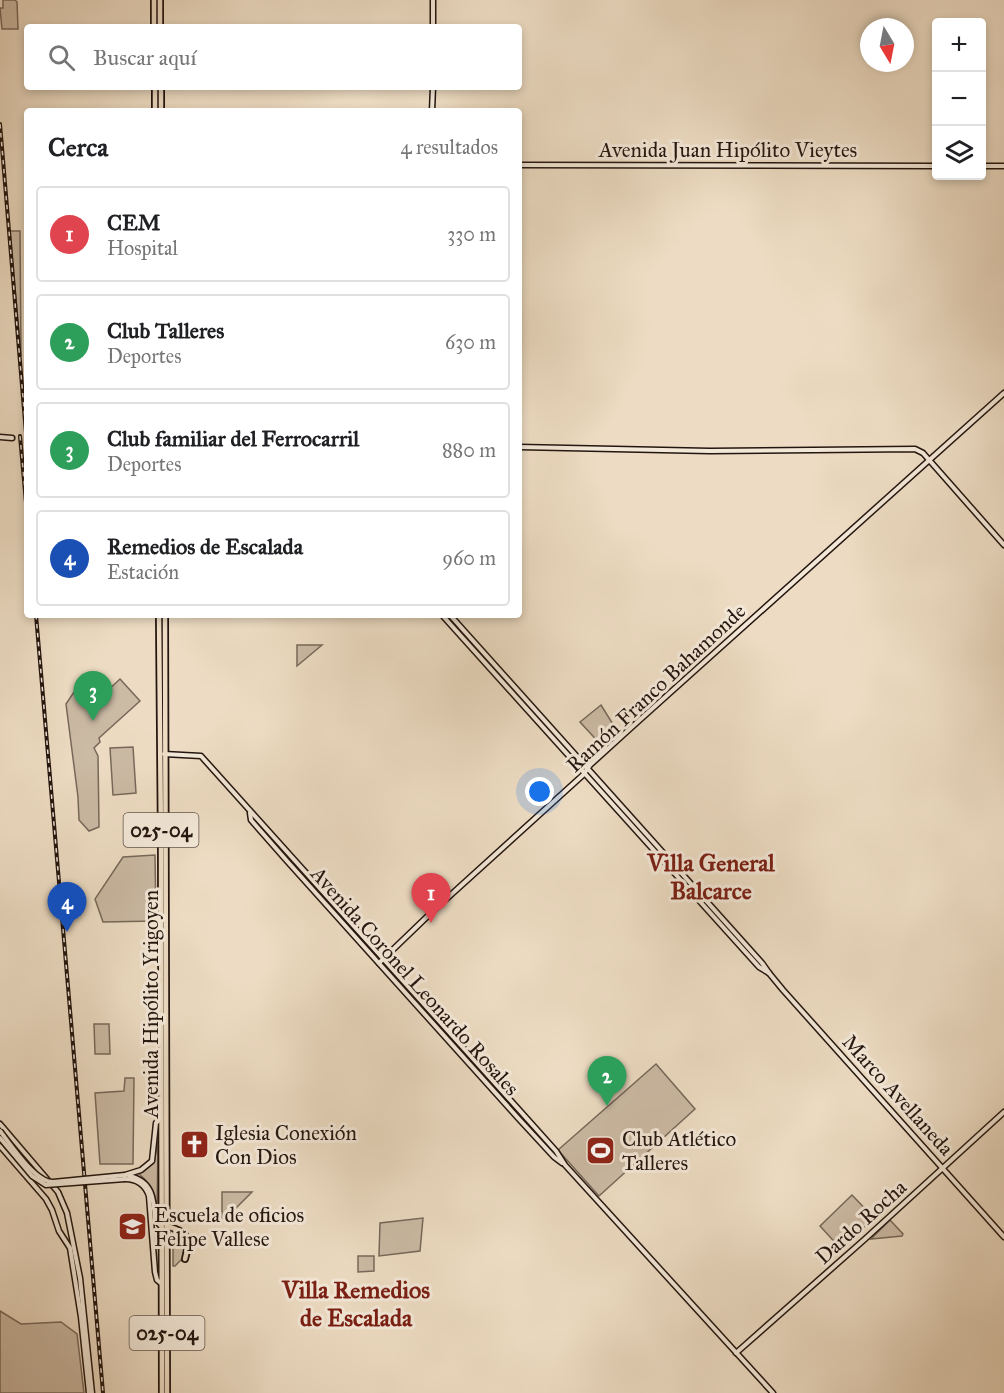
<!DOCTYPE html>
<html lang="es">
<meta charset="utf-8">
<style>
body{margin:0;font-family:"IM FELL Great Primer",serif;background:#f2f2f2;color:#202124}
.controls{position:absolute;right:18px;top:18px;display:grid;overflow:hidden;border-radius:6px;box-shadow:0 3px 9px #0003}
.controls button{width:54px;height:54px;display:grid;place-items:center;padding:0;border:0;border-bottom:2px solid #e0e0e0;background:#fff;color:#202124;font:30px sans-serif}
.compass{position:absolute;left:860px;top:18px;width:54px;height:54px;border-radius:50%;background:#fff;box-shadow:0 3px 9px #0003;rotate:170deg}
.you{position:absolute;left:540px;top:792px;width:21px;height:21px;margin:-15px;border:4px solid #fff;border-radius:50%;background:#1a73e8;box-shadow:0 0 0 9px #1a73e833}
.badge{display:grid;place-items:center;width:39px;height:39px;border-radius:50%;background:#ea580c;color:#fff;font-size:20px;font-weight:700}
.pin{position:absolute;translate:-50% -50px;filter:drop-shadow(0 2px 3px #0008)}
.pin::after{content:'';position:absolute;top:32px;width:21px;height:18px;background:inherit;clip-path:polygon(0 0,100% 0,50% 100%)}
.list{margin:0;padding:0;list-style:none}
h2{display:flex;justify-content:space-between;align-items:center;height:78px;margin:0;padding:0 24px;font-size:26px}
h2 small{font-size:20px;font-weight:400;color:#757577}
.list li{display:grid;grid-template-columns:39px 1fr auto;gap:18px;align-items:center;box-sizing:border-box;height:96px;margin:0 12px 12px;padding:0 12px;border:2px solid #e0e0e0;border-radius:6px}
.list b{display:block;font-size:22px;white-space:nowrap}
.list p{margin:0;font-size:20px;white-space:nowrap;color:#757577}
.list em{font-size:20px;font-style:normal;color:#757577}
.icon{flex:none;width:33px;height:33px;fill:none;stroke:currentColor;stroke-width:2;stroke-linecap:round;stroke-linejoin:round}
.map{position:relative;flex:none;width:1004px;height:1393px;overflow:hidden}
.search{position:absolute;background:#fff;box-shadow:0 3px 9px #0003;left:24px;top:24px;width:498px;height:66px;display:flex;align-items:center;gap:15px;box-sizing:border-box;padding:0 21px;border-radius:6px;color:#757577;font-size:22px}
.panel{position:absolute;background:#fff;box-shadow:0 3px 9px #0003;left:24px;top:108px;width:498px;height:510px;border-radius:6px}
.map>svg:first-child{display:block}
</style>
<div class="map">
<svg width="1004" height="1393" viewBox="0 0 1004 1393">
<rect width="100%" height="100%" fill="#eddcc3"/>
<filter id="stains"><feTurbulence type="fractalNoise" baseFrequency=".00333" numOctaves="4"/><feColorMatrix values="0 0 0 0 .2 0 0 0 0 .09 0 0 0 0 .02 0 0 0 .5 -.17"/></filter>
<radialGradient id="worn" r=".72"><stop offset=".6" stop-color="#630" stop-opacity="0"/><stop offset="1" stop-color="#630" stop-opacity=".3"/></radialGradient>
<!-- green -->
<g fill="#cbbaa4" stroke="#77685a" stroke-width="1.5">
<path d="M3,0H15L17,2L18,29H2L0,8H3Z"/>
<path d="M10,231H20L21,356Z"/>
<path d="M297,645H322L297,666Z"/>
<path d="M120,679L140,701L99,738L100,742L94,748L98,756L99,827L89,831L79,820L78,797L66,704L74,692L80,701L98,685L105,693Z"/>
<path d="M601,705L619,734L603,747L580,722Z"/>
<path d="M133,747L136,793L113,795L110,748Z"/>
<path d="M155,855L156,921L103,922L95,899L123,857Z"/>
<path d="M94,1024H109L110,1054H95Z"/>
<path d="M656,1064L695,1109L599,1196L558,1150Z"/>
<path d="M125,1078H134L133,1164H100L95,1093L124,1091Z"/>
<path d="M158,1136L157,1218C156,1196 156,1188 139,1174C158,1162 155,1156 158,1136Z"/>
<path d="M222,1192H252L222,1222Z"/>
<path d="M852,1195L874,1218L841,1249L820,1226Z"/>
<path d="M423,1218L420,1251L379,1256L380,1223Z"/>
<path d="M890,1220L903,1234L902,1236L871,1239Z"/>
<path d="M173,1233L180,1235L185,1243L182,1259L175,1266H173Z"/>
<path d="M358,1256H374V1271L358,1272Z"/>
<path d="M0,1311L21,1324L61,1322L77,1334L84,1393H0Z"/>
</g>
<g fill="none" stroke-linecap="round" stroke-linejoin="round">
<!-- secondary-tunnel -->
<path stroke="#c5b49f" stroke-width="4" stroke-dasharray="4 2" stroke-linecap="butt" d="M12,438L27,439"/>
<defs>
<g id="secondary">
<path d="M433,0V27"/>
<path d="M432,111L433,87"/>
<path d="M519,165L936,166"/>
<path d="M982,166H1004"/>
<path d="M0,437L12,438"/>
<path d="M519,447L710,451L915,449L923,453L1004,545"/>
<path d="M442,615L759,967L769,973"/>
<path d="M450,615L762,963L769,973L783,990L1004,1237"/>
<path d="M164,754L201,756L556,1151L565,1165L773,1393"/>
<path d="M250,813L251,820L287,861L518,1118L554,1157L562,1163"/>
<path d="M379,963L433,911L583,775L590,765L633,726L1004,393"/>
<path d="M0,1124L58,1192L67,1213L80,1278L92,1393"/>
<path d="M0,1146L46,1199L52,1210L59,1231L70,1248L81,1317L89,1393"/>
<path d="M125,1175L141,1170L152,1161L156,1123L161,1118"/>
<path d="M129,1176C153,1181 154,1200 155,1220L161,1226"/>
<path d="M125,1179C137,1179 145,1184 149,1196L155,1272L157,1280L162,1284"/>
<path d="M736,1353L865,1239L1004,1112"/>
</g>
<g id="primary">
<path d="M154,0V27"/>
<path d="M160,0V27"/>
<path d="M155,87V111"/>
<path d="M161,87V111"/>
<path d="M159,615L161,841L162,1393"/>
<path d="M165,615L167,1393"/>
<path d="M167,1226C189,1233 191,1237 185,1259"/>
</g>
</defs>
<!-- secondary casing -->
<use href="#secondary" stroke="#23150f" stroke-width="7"/>
<!-- primary casing -->
<use href="#primary" stroke="#23150f" stroke-width="8"/>
<!-- secondary -->
<use href="#secondary" stroke="#f3e8d8" stroke-width="4"/>
<!-- primary -->
<use href="#primary" stroke="#eddcc3" stroke-width="4.5"/>
<defs>
<g id="rail">
<path d="M0,124L27,445"/>
<path d="M20,436L27,514"/>
<path d="M36,615L103,1393"/>
</g>
</defs>
<!-- rail casing -->
<use href="#rail" stroke="#23150f" stroke-width="4"/>
<!-- rail -->
<use href="#rail" stroke="#f3e8d8" stroke-width="1.5" stroke-dasharray="4.5" stroke-linecap="butt"/>
<defs>
<g id="secondary-bridge">
<path d="M0,1131C11,1145 35,1182 53,1182L125,1175"/>
<path d="M0,1138L32,1176L46,1185L125,1179"/>
</g>
</defs>
<!-- secondary-bridge casing -->
<use href="#secondary-bridge" stroke="#23150f" stroke-width="7" stroke-linecap="butt"/>
<!-- secondary-bridge -->
<use href="#secondary-bridge" stroke="#f3e8d8" stroke-width="4"/>
</g>
<!-- icons -->
<defs>
<symbol id="church-square" viewBox="-11 -11 22 22"><rect x="-9" y="-9" width="18" height="18" rx="4" fill="#8f2418" stroke="#f3e8d8"/><path d="M-1.2-6h2.4v3.5h3.3v2.4h-3.3V6h-2.4V-.1h-3.3v-2.4h3.3Z" fill="#fff"/></symbol>
<symbol id="stadium-square" viewBox="-11 -11 22 22"><rect x="-9" y="-9" width="18" height="18" rx="4" fill="#8f2418" stroke="#f3e8d8"/><path d="M0-5a6.5 5 0 1 0 0 10a6.5 5 0 1 0 0-10ZM-3.5-1.8h7v3.6h-7Z" fill="#fff"/></symbol>
<symbol id="university-square" viewBox="-11 -11 22 22"><rect x="-9" y="-9" width="18" height="18" rx="4" fill="#8f2418" stroke="#f3e8d8"/><path d="M0-5L7-2L0 1L-7-2ZM-4 1L0 2.5L4 1V4Q0 6-4 4Z" fill="#fff"/></symbol>
</defs>
<g fill-rule="evenodd">
<use href="#church-square" x="178" y="1128" width="33" height="33"/>
<use href="#stadium-square" x="584" y="1134" width="33" height="33"/>
<use href="#university-square" x="116" y="1210" width="33" height="33"/>
</g>
<g text-anchor="middle" stroke-width="6" stroke-linejoin="round" paint-order="stroke">
<!-- shield labels -->
<g fill="#f3e8d8" stroke="#61544b" stroke-width="1.5">
<rect x="123.5" y="813" width="75" height="34" rx="4.5"/>
<rect x="129.5" y="1316" width="75" height="34" rx="4.5"/>
</g>
<g font-size="20" font-weight="bold" fill="#23150f">
<text x="161" y="837">025-04</text>
<text x="167" y="1340">025-04</text>
</g>
<!-- street labels -->
<g font-size="21" fill="#23150f" stroke="#f3e8d8">
<text x="728" y="157">Avenida Juan Hipólito Vieytes</text>
<text transform="translate(656 688) rotate(-43)" y="7">Ramón Franco Bahamonde</text>
<text transform="translate(415 981) rotate(48)" y="7">Avenida Coronel Leonardo Rosales</text>
<text transform="translate(151 1004) rotate(-90)" y="7">Avenida Hipólito Yrigoyen</text>
<text transform="translate(898 1095) rotate(48)" y="7">Marco Avellaneda</text>
<text transform="translate(861 1222) rotate(-42)" y="7">Dardo Rocha</text>
</g>
<!-- poi labels -->
<g font-size="21" fill="#23150f" stroke="#f3e8d8" text-anchor="start">
<text x="215" y="1140">Iglesia Conexión<tspan x="215" dy="24">Con Dios</tspan></text>
<text x="622" y="1146">Club Atlético<tspan x="622" dy="24">Talleres</tspan></text>
<text x="154" y="1222">Escuela de oficios<tspan x="154" dy="24">Felipe Vallese</tspan></text>
</g>
<!-- quarter labels -->
<g font-size="24" font-weight="bold" fill="#7a1f14" stroke="#f3e8d8">
<text x="711" y="871">Villa General<tspan x="711" dy="28">Balcarce</tspan></text>
<text x="356" y="1298">Villa Remedios<tspan x="356" dy="28">de Escalada</tspan></text>
</g>
</g>
<rect width="100%" height="100%" filter="url(#stains)"/>
<rect width="100%" height="100%" fill="url(#worn)"/>
</svg>
<div class="controls">
<button>+</button>
<button>−</button>
<button><svg class="icon" aria-label="layers" viewBox="0 0 24 24"><path d="M12 4l9 5-9 5-9-5zM3 14l9 5 9-5"/></svg></button>
</div>
<svg class="compass" viewBox="-18 -18 36 36"><path d="M0-13l5 13h-10z" fill="#e53935"/><path d="M0 13l5-13h-10z" fill="#757577"/></svg>
<div class="you"></div>
<div class="pin badge" style="left:431px;top:923px;background:#e0444e">1</div>
<div class="pin badge" style="left:607px;top:1106px;background:#2e9e5b">2</div>
<div class="pin badge" style="left:93px;top:721px;background:#2e9e5b">3</div>
<div class="pin badge" style="left:67px;top:932px;background:#1a4fb4">4</div>
<div class="search"><svg class="icon" aria-label="search" viewBox="0 0 24 24"><circle cx="10" cy="10" r="6"/><path d="M15 15l6 6"/></svg>Buscar aquí</div>
<section class="panel">
<h2>Cerca<small>4 resultados</small></h2>
<ul class="list">
<li><span class="badge" style="background:#e0444e">1</span><div><b>CEM</b><p>Hospital</p></div><em>330 m</em></li>
<li><span class="badge" style="background:#2e9e5b">2</span><div><b>Club Talleres</b><p>Deportes</p></div><em>630 m</em></li>
<li><span class="badge" style="background:#2e9e5b">3</span><div><b>Club familiar del Ferrocarril</b><p>Deportes</p></div><em>880 m</em></li>
<li><span class="badge" style="background:#1a4fb4">4</span><div><b>Remedios de Escalada</b><p>Estación</p></div><em>960 m</em></li>
</ul>
</section>
</div>
